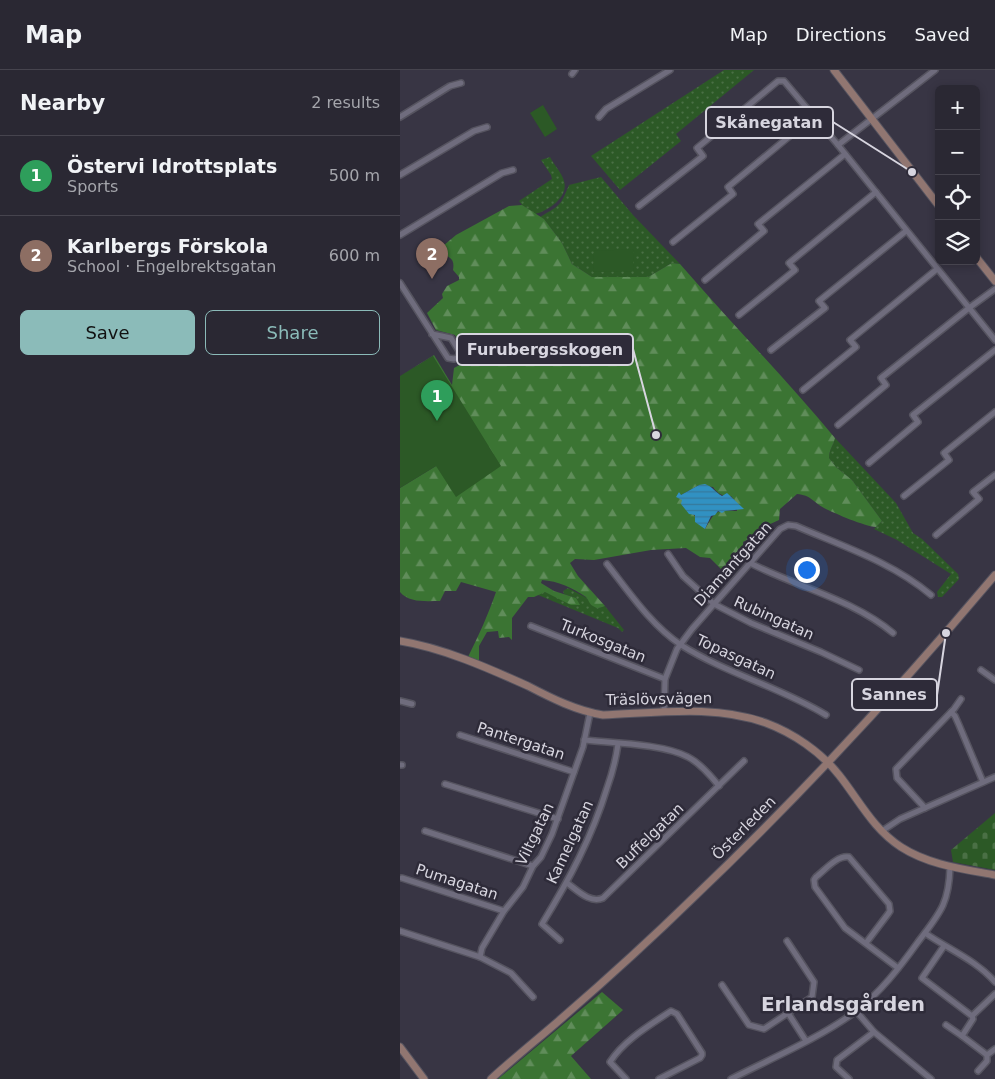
<!DOCTYPE html>
<meta charset="utf-8">
<style>
body{margin:0;font-family:"DejaVu Sans",sans-serif;background:#36343f;color:#f1f3f6}
.controls{position:absolute;right:15px;top:15px;display:grid;overflow:hidden;border-radius:8px;box-shadow:0 2px 8px #0003}
.controls button{width:45px;height:45px;display:grid;place-items:center;padding:0;border:0;border-bottom:1px solid #46444e;background:#2a2833;color:#f1f3f6;font:25px sans-serif}
.you{position:absolute;left:406px;top:499px;width:18px;height:18px;margin:-12px;border:4px solid #fff;border-radius:50%;background:#1a73e8;box-shadow:0 0 0 8px #1a73e833}
.badge{display:grid;place-items:center;width:32px;height:32px;border-radius:50%;background:#8bbbb9;color:#fff;font-size:16px;font-weight:700}
.pin{position:absolute;translate:-50% -41px;filter:drop-shadow(0 1px 2px #0008)}
.pin::after{content:'';position:absolute;top:26px;width:18px;height:15px;background:inherit;clip-path:polygon(0 0,100% 0,50% 100%)}
.list{margin:0;padding:0;list-style:none}
h2{display:flex;justify-content:space-between;align-items:center;height:65px;margin:0;padding:0 20px;font-size:21px}
h2 small{font-size:16px;font-weight:400;color:#a5a6ac}
.list li{display:grid;grid-template-columns:32px 1fr auto;gap:15px;align-items:center;box-sizing:border-box;height:80px;padding:0 20px;border-top:1px solid #46444e}
.list b{display:block;font-size:19px;white-space:nowrap}
.list p{margin:0;font-size:16px;white-space:nowrap;color:#a5a6ac}
.list em{font-size:16px;font-style:normal;color:#a5a6ac}
.actions{display:flex;gap:10px;padding:15px 20px}
.actions a{flex:1;padding:11px 0;border:1px solid #8bbbb9;border-radius:8px;text-align:center;font-size:18px;color:#8bbbb9}
.actions .main{background:#8bbbb9;color:#111}
.icon{flex:none;width:28px;height:28px;fill:none;stroke:currentColor;stroke-width:2;stroke-linecap:round;stroke-linejoin:round}
.map{position:relative;flex:none;width:595px;height:1009px;overflow:hidden}
header{display:flex;align-items:center;gap:30px;box-sizing:border-box;height:70px;padding:0 25px;background:#2a2833;border-bottom:1px solid #46444e}
header strong{font-size:24px}
nav{display:flex;gap:28px;margin-inline-start:auto;font-size:18px}
main{display:flex}
aside{flex:1;background:#2a2833}
.map>svg:first-child{display:block}
</style>
<header>
<strong>Map</strong>
<nav><a>Map</a><a>Directions</a><a>Saved</a></nav>
</header>
<main>
<aside>
<h2>Nearby<small>2 results</small></h2>
<ul class="list">
<li><span class="badge" style="background:#2e9e5b">1</span><div><b>Östervi Idrottsplats</b><p>Sports</p></div><em>500 m</em></li>
<li><span class="badge" style="background:#8d6e63">2</span><div><b>Karlbergs Förskola</b><p>School · Engelbrektsgatan</p></div><em>600 m</em></li>
</ul>
<div class="actions"><a class="main">Save</a><a>Share</a></div>
</aside>
<div class="map">
<svg width="595" height="1009" viewBox="0 0 595 1009">
<defs>
<pattern id="green-dots" width="8" height="8" patternUnits="userSpaceOnUse" patternTransform="scale(1.25)"><rect width="8" height="8" fill="#2c5926"/><path d="M2 2h.1M6 6h.1" fill="none" stroke="#4a7045" stroke-width="1.8" stroke-linecap="round"/></pattern>
<pattern id="forest-firs" width="22" height="20" patternUnits="userSpaceOnUse" patternTransform="scale(1.25)"><rect width="22" height="20" fill="#3b7433"/><path d="M5 1l3.5 6h-7zM16 11l3.5 6h-7z" fill="#608d5a"/></pattern>
<pattern id="cemetery-stones" width="16" height="16" patternUnits="userSpaceOnUse" patternTransform="scale(1.25)"><rect width="16" height="16" fill="#2c5926"/><path d="M2 7V4a2 2 0 0 1 4 0v3zM10 15v-3a2 2 0 0 1 4 0v3z" fill="#4a7045"/></pattern>
<pattern id="water-rules" width="6" height="5" patternUnits="userSpaceOnUse" patternTransform="scale(1.25)"><rect width="6" height="5" fill="#3191c2"/><path d="M0 2.5h6" fill="none" stroke="#36799c"/></pattern>
</defs>
<rect width="100%" height="100%" fill="#383544"/>
<!-- green -->
<g fill="url(#green-dots)">
<path d="M324,0H354L276,64L281,71L220,120L191,86Z"/>
<path d="M150,87C154,95 162,103 164,111C169,127 148,141 135,144L122,135L119,131L152,109L151,105L141,90Z"/>
<path d="M201,107L233,145L280,194L272,193L248,207H192L172,194L162,173L144,149L140,147C160,135 160,137 169,115Z"/>
<path d="M435,368L496,433L513,463L522,469L558,504L559,509L542,527H538L537,522L551,504L497,470L474,459L482,451L452,410L436,397L429,388C429,380 433,376 435,368Z"/>
<path d="M168,518L187,528L191,534L199,538L205,536L224,560L222,562L218,558L138,525L139,522H145L158,527L176,528L164,524L163,521Z"/>
</g>
<!-- forest -->
<g fill="url(#forest-firs)" fill-rule="evenodd">
<path d="M122,135L144,149L162,173L172,194L192,207H248L272,193L280,194C331,253 386,309 435,368C433,376 429,380 429,388L436,397L452,410L482,451L476,457C464,456 436,444 424,438C413,432 411,425 397,424L380,439L379,450L368,455L364,454C356,460 352,468 343,472L344,486L336,502L329,498L323,501L310,488L300,487L286,478L251,480L194,490L175,489L170,493L178,506L205,536C200,538 197,539 193,536C189,534 189,530 186,527C173,518 158,511 142,510L141,513L154,521L176,528L180,535H171L145,522L134,527H128L112,548V570L109,567L99,568L98,561L87,562L79,576V590H74L68,587C79,565 88,545 96,522L61,512L56,521H45L40,531C26,531 9,533 0,522V418L36,396L33,286L0,306L34,285L52,315L54,298L65,292L67,284L55,265L36,260L27,243L43,228L42,224L47,216L59,210V207L53,200C55,188 50,189 42,182L43,176L56,165L109,136ZM299,415L313,417C318,424 322,426 331,426L336,432L337,441C314,440 316,441 305,459L282,430L281,425Z"/>
<path d="M202,922L223,940L171,986L191,1009H98Z"/>
</g>
<!-- cemetery -->
<path fill="url(#cemetery-stones)" d="M595,743V800L553,792L551,780Z"/>
<!-- pitch -->
<g fill="#2c5926">
<path d="M143,35L157,59L145,67L130,43Z"/>
<path d="M234,179L233,201L193,202L194,181Z"/>
<path d="M33,286L101,396L56,427L36,396L0,418V306Z"/>
</g>
<!-- water -->
<path fill="url(#water-rules)" d="M305,414C313,417 315,422 322,426L327,423L344,439L325,441L322,443L318,441L315,445L311,446L305,459L295,452V445L289,444L281,434L282,430L276,427L279,422L281,425L299,415Z"/>
<g fill="none" stroke-linecap="round" stroke-linejoin="round">
<defs>
<g id="street">
<path d="M172,4L175,0"/>
<path d="M0,47L50,16L61,13"/>
<path d="M199,47L206,39L270,0"/>
<path d="M438,75L535,0"/>
<path d="M0,105L74,61L87,57"/>
<path d="M239,136L303,86L297,78L378,11H384L438,75L595,270"/>
<path d="M0,165L102,103L113,100"/>
<path d="M273,172L333,124L328,117L414,46"/>
<path d="M305,210L364,161L358,154L445,84"/>
<path d="M0,213L48,288L54,289L59,287V281L51,268L32,264"/>
<path d="M339,245L395,200L389,193L476,122"/>
<path d="M371,280L425,238L419,231L506,161"/>
<path d="M403,320L456,277L450,270L537,199"/>
<path d="M438,355L486,315L481,308L569,238L595,219"/>
<path d="M469,393L518,352L513,345L595,280"/>
<path d="M504,426L549,390L544,383L595,342"/>
<path d="M536,465L579,429L573,422L595,405"/>
<path d="M268,484L283,506L314,534L351,553L421,582L459,600"/>
<path d="M350,493C397,517 452,529 493,563"/>
<path d="M207,494C229,522 251,555 281,575C327,604 380,617 426,645"/>
<path d="M131,556L265,609"/>
<path d="M581,600L595,610"/>
<path d="M0,631L12,634"/>
<path d="M264,642L265,609L277,579L292,559L380,459L388,455L396,456C442,476 492,492 531,525"/>
<path d="M551,642L555,646L559,655L583,712"/>
<path d="M60,665L174,702"/>
<path d="M184,670C213,673 264,674 288,687C300,693 311,706 319,716"/>
<path d="M0,695H2"/>
<path d="M45,714L158,749"/>
<path d="M525,738L497,708L496,699L554,639L561,629"/>
<path d="M25,761L133,796"/>
<path d="M482,761L500,749L595,707"/>
<path d="M2,808L104,841"/>
<path d="M167,813C177,820 190,834 203,828L344,691"/>
<path d="M0,861L80,887L111,903L133,927"/>
<path d="M525,863C548,879 576,890 595,912"/>
<path d="M160,870L142,854C169,810 192,767 207,718C212,704 216,689 218,674"/>
<path d="M387,871L414,912L412,927L388,943"/>
<path d="M466,873L488,844L490,841L489,834L449,787C437,785 425,800 416,807L414,810L415,817L445,858L498,898"/>
<path d="M544,876L522,908L572,946L573,949L562,966L587,985"/>
<path d="M80,887L82,878L104,841L123,817L133,796L141,787L152,764L183,677L190,643"/>
<path d="M322,915L349,955L364,959L388,943L406,971"/>
<path d="M456,941L474,962L531,1009"/>
<path d="M572,946L595,924"/>
<path d="M546,955L562,966"/>
<path d="M578,1001L587,991V985L595,979"/>
<path d="M226,1009L210,992C224,970 250,955 271,941L277,944L302,983V985L300,988L259,1009"/>
<path d="M331,1009C372,988 418,969 455,942C480,923 500,897 518,872C540,843 549,834 550,797"/>
<path d="M449,1009L436,997L437,990L474,962"/>
</g>
<g id="secondary">
<path d="M434,0L539,136"/>
<path d="M576,187L595,211"/>
<path d="M0,571C43,578 88,598 128,616C151,628 177,641 203,645C256,643 315,634 366,653C393,663 421,682 439,705C459,730 473,759 501,777C529,795 563,799 595,805"/>
<path d="M0,977L24,1009"/>
<path d="M91,1009C114,988 139,968 162,948C207,909 251,869 293,828C400,726 500,618 595,505"/>
</g>
</defs>
<!-- street casing -->
<use href="#street" stroke="#565460" stroke-width="8"/>
<!-- secondary casing -->
<use href="#secondary" stroke="#565460" stroke-width="9"/>
<!-- street -->
<use href="#street" stroke="#6f6c7d" stroke-width="5"/>
<!-- secondary -->
<use href="#secondary" stroke="#917671" stroke-width="7"/>
</g>
<g text-anchor="middle" stroke-width="5" stroke-linejoin="round" paint-order="stroke">
<!-- street labels -->
<g font-size="15" fill="#d7d5df" stroke="#2e2b39">
<text transform="translate(333 494) rotate(-48)" y="5">Diamantgatan</text>
<text transform="translate(374 548) rotate(24)" y="5">Rubingatan</text>
<text transform="translate(203 571) rotate(22)" y="5">Turkosgatan</text>
<text transform="translate(336 587) rotate(25)" y="5">Topasgatan</text>
<text transform="translate(259 629) rotate(-1)" y="5">Träslövsvägen</text>
<text transform="translate(121 671) rotate(18)" y="5">Pantergatan</text>
<text transform="translate(344 758) rotate(-45)" y="5">Österleden</text>
<text transform="translate(135 764) rotate(-64)" y="5">Viltgatan</text>
<text transform="translate(250 766) rotate(-44)" y="5">Buffelgatan</text>
<text transform="translate(170 772) rotate(-65)" y="5">Kamelgatan</text>
<text transform="translate(57 812) rotate(18)" y="5">Pumagatan</text>
</g>
<!-- district labels -->
<g font-size="20" font-weight="bold" fill="#d7d5df" stroke="#2e2b39">
<text x="443" y="941">Erlandsgården</text>
</g>
</g>
<!-- callouts -->
<path fill="none" stroke="#d7d5df" stroke-width="2" d="M512 102L433 52M256 365L233 279M546 563L537 625"/>
<g fill="#d7d5df" stroke="#2e2b39" stroke-width="2">
<circle cx="512" cy="102" r="5"/>
<circle cx="256" cy="365" r="5"/>
<circle cx="546" cy="563" r="5"/>
</g>
<g fill="#2e2b39" stroke="#d7d5df" stroke-width="2">
<rect x="306" y="37" width="127" height="31" rx="5"/>
<rect x="57" y="264" width="176" height="31" rx="5"/>
<rect x="452" y="609" width="85" height="31" rx="5"/>
</g>
<g font-size="16" text-anchor="middle" font-weight="bold" fill="#d7d5df">
<text x="369" y="58">Skånegatan</text>
<text x="145" y="285">Furubergsskogen</text>
<text x="494" y="630">Sannes</text>
</g>
</svg>
<div class="controls">
<button>+</button>
<button>−</button>
<button><svg class="icon" aria-label="locate" viewBox="0 0 24 24"><circle cx="12" cy="12" r="6"/><path d="M12 2v4M12 18v4M2 12h4M18 12h4"/></svg></button>
<button><svg class="icon" aria-label="layers" viewBox="0 0 24 24"><path d="M12 4l9 5-9 5-9-5zM3 14l9 5 9-5"/></svg></button>
</div>
<div class="you"></div>
<div class="pin badge" style="left:37px;top:351px;background:#2e9e5b">1</div>
<div class="pin badge" style="left:32px;top:209px;background:#8d6e63">2</div>
</div>
</main>
